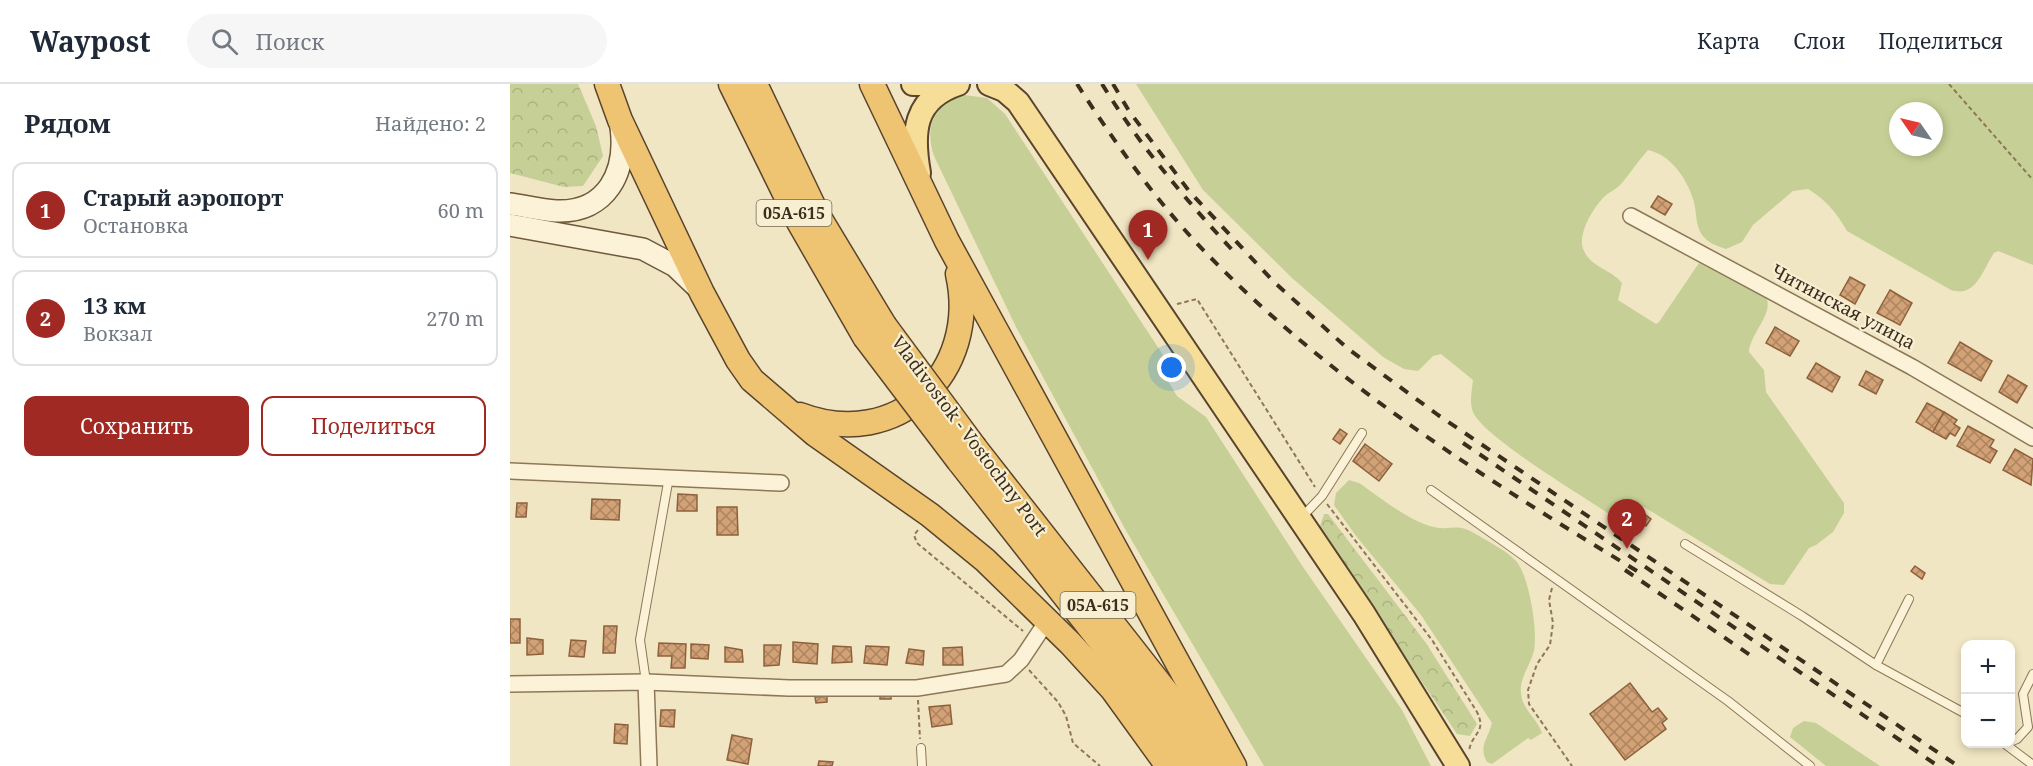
<!DOCTYPE html>
<html lang="ru">
<meta charset="utf-8">
<style>
body{margin:0;font-family:"Noto Serif",serif;background:#f6f6f7;color:#1f2937}
.controls{position:absolute;right:18px;bottom:18px;display:grid;overflow:hidden;border-radius:12px;box-shadow:0 3px 9px #0003}
.controls button{width:54px;height:54px;display:grid;place-items:center;padding:0;border:0;border-bottom:2px solid #e0e1e3;background:#fff;color:#1f2937;font:30px sans-serif}
.compass{position:absolute;left:1379px;top:18px;width:54px;height:54px;border-radius:50%;background:#fff;box-shadow:0 3px 9px #0003;rotate:304deg}
.you{position:absolute;left:662px;top:284px;width:21px;height:21px;margin:-15px;border:4px solid #fff;border-radius:50%;background:#1a73e8;box-shadow:0 0 0 9px #1a73e833}
.badge{display:grid;place-items:center;width:39px;height:39px;border-radius:50%;background:#a02924;color:#fff;font-size:20px;font-weight:700}
.pin{position:absolute;translate:-50% -50px;filter:drop-shadow(0 2px 3px #0008)}
.pin::after{content:'';position:absolute;top:32px;width:21px;height:18px;background:inherit;clip-path:polygon(0 0,100% 0,50% 100%)}
.list{margin:0;padding:0;list-style:none}
h2{display:flex;justify-content:space-between;align-items:center;height:78px;margin:0;padding:0 24px;font-size:26px}
h2 small{font-size:20px;font-weight:400;color:#747a83}
.list li{display:grid;grid-template-columns:39px 1fr auto;gap:18px;align-items:center;box-sizing:border-box;height:96px;margin:0 12px 12px;padding:0 12px;border:2px solid #e0e1e3;border-radius:12px}
.list b{display:block;font-size:22px;white-space:nowrap}
.list p{margin:0;font-size:20px;white-space:nowrap;color:#747a83}
.list em{font-size:20px;font-style:normal;color:#747a83}
.actions{display:flex;gap:12px;padding:18px 24px}
.actions a{flex:1;padding:14px 0;border:2px solid #a02924;border-radius:12px;text-align:center;font-size:21px;color:#a02924}
.actions .main{background:#a02924;color:#fff}
.icon{flex:none;width:33px;height:33px;fill:none;stroke:currentColor;stroke-width:2;stroke-linecap:round;stroke-linejoin:round}
.map{position:relative;flex:none;width:1523px;height:682px;overflow:hidden}
header{display:flex;align-items:center;gap:36px;box-sizing:border-box;height:84px;padding:0 30px;background:#fff;border-bottom:2px solid #e0e1e3}
header strong{font-size:28px}
nav{display:flex;gap:33px;margin-inline-start:auto;font-size:21px}
.search{width:420px;height:54px;background:#f6f6f7;display:flex;align-items:center;gap:15px;box-sizing:border-box;padding:0 21px;border-radius:33px;color:#747a83;font-size:22px}
main{display:flex}
aside{flex:1;background:#fff}
.map>svg:first-child{display:block}
</style>
<header>
<strong>Waypost</strong>
<div class="search"><svg class="icon" aria-label="search" viewBox="0 0 24 24"><circle cx="10" cy="10" r="6"/><path d="M15 15l6 6"/></svg>Поиск</div>
<nav><a>Карта</a><a>Слои</a><a>Поделиться</a></nav>
</header>
<main>
<aside>
<h2>Рядом<small>Найдено: 2</small></h2>
<ul class="list">
<li><span class="badge">1</span><div><b>Старый аэропорт</b><p>Остановка</p></div><em>60 m</em></li>
<li><span class="badge">2</span><div><b>13 км</b><p>Вокзал</p></div><em>270 m</em></li>
</ul>
<div class="actions"><a class="main">Сохранить</a><a>Поделиться</a></div>
</aside>
<div class="map">
<svg width="1523" height="682" viewBox="0 0 1523 682">
<defs>
<pattern id="forest-crowns" width="20" height="18" patternUnits="userSpaceOnUse" patternTransform="scale(1.5)"><rect width="20" height="18" fill="#c6d096"/><path d="M2 6a3 3 0 1 1 6 0M12 15a3 3 0 1 1 6 0" fill="none" stroke="#abb381"/></pattern>
<pattern id="building-cross-hatch" width="8" height="8" patternUnits="userSpaceOnUse" patternTransform="scale(1.5)"><rect width="8" height="8" fill="#d2a176"/><path d="M0 0l8 8M0 8l8-8" fill="none" stroke="#ac8460"/></pattern>
</defs>
<rect width="100%" height="100%" fill="#f1e6c3"/>
<!-- grass -->
<g fill="#c6d096" fill-rule="evenodd">
<path d="M626,0H1523V181L1488,167L1484,169C1472,187 1466,214 1441,206L1337,147C1327,129 1315,115 1298,105L1283,107L1243,141L1232,158L1216,165C1207,162 1198,159 1192,151C1185,141 1187,127 1183,115C1176,94 1161,71 1138,66C1128,77 1121,88 1112,99C1107,105 1099,108 1094,113C1083,124 1066,152 1074,167C1081,183 1102,186 1112,199L1108,216L1146,240L1149,238L1189,179L1257,215C1262,232 1240,250 1239,268L1254,286L1256,308L1334,419V429L1323,448L1306,461L1299,464L1274,501L1260,500L1134,423L1126,422L1108,434L1099,430C1072,411 973,353 963,328C959,318 962,306 963,296L931,270L923,272L908,287L894,285L873,273L782,194L693,106ZM1388,27H1424V63H1388Z"/>
<path d="M454,11L477,14L495,30L653,271L649,282L667,312L696,333L793,483L892,626L921,682H754L615,445L506,243L424,72C414,43 424,20 454,11Z"/>
<path d="M839,396L849,399C870,413 903,441 929,444C944,445 948,440 964,449C977,457 996,466 1006,477C1019,491 1028,547 1024,566C1021,581 1009,594 1011,609C1012,625 1027,634 1032,649L1021,656L1018,654L982,680L977,678C968,662 978,655 982,639L911,531L846,452L824,421L826,409Z"/>
<path d="M1294,637L1306,639L1370,682H1316L1280,653L1283,644Z"/>
</g>
<!-- forest -->
<g fill="url(#forest-crowns)">
<path d="M0,0H68L86,42L93,72L73,102L54,103L0,89Z"/>
<path d="M814,430H818L916,559L967,640L960,652L947,650L809,445Z"/>
</g>
<!-- building -->
<g fill="url(#building-cross-hatch)" stroke="#8e613c" stroke-width="1.5">
<path d="M1148,112L1162,120L1155,131L1141,123Z"/>
<path d="M1340,193L1355,201L1345,220L1330,211Z"/>
<path d="M1380,206L1402,219L1390,241L1367,229Z"/>
<path d="M1265,243L1289,257L1280,272L1256,259Z"/>
<path d="M1450,258L1482,277L1471,297L1438,279Z"/>
<path d="M1306,279L1330,293L1322,308L1297,294Z"/>
<path d="M1356,287L1373,296L1366,310L1349,301Z"/>
<path d="M1498,291L1517,302L1507,319L1489,308Z"/>
<path d="M1417,319L1434,328L1423,348L1406,338Z"/>
<path d="M1434,328L1447,336L1444,340L1450,344L1445,352L1440,349L1436,355L1423,348Z"/>
<path d="M1458,342L1484,356L1480,363L1487,367L1480,379L1447,362Z"/>
<path d="M830,345L837,350L830,360L823,355Z"/>
<path d="M855,360L882,380L869,397L843,377Z"/>
<path d="M1505,365L1523,375L1521,401L1493,386Z"/>
<path d="M168,410L187,411V427H167Z"/>
<path d="M82,415L110,416L109,436L81,435Z"/>
<path d="M7,419H17L16,433H6Z"/>
<path d="M207,423H227L228,451H207Z"/>
<path d="M1133,429L1141,435L1136,442L1128,437Z"/>
<path d="M1405,482L1415,489L1412,495L1401,487Z"/>
<rect x="0" y="535" width="10" height="24"/>
<path d="M94,542H107L105,569H93Z"/>
<path d="M17,554L33,556V570L17,571Z"/>
<path d="M61,556L76,557L74,573L59,572Z"/>
<path d="M283,558L308,560L307,580L283,578Z"/>
<path d="M149,559L176,560L175,584H161L162,572H148Z"/>
<path d="M181,560L199,561L198,575L181,574Z"/>
<path d="M254,561H271L269,581L254,582Z"/>
<path d="M323,562L341,563L342,578L322,579Z"/>
<path d="M356,562L379,563L377,581L354,579Z"/>
<path d="M215,563L232,566L233,578H215Z"/>
<path d="M452,563L453,581H433V564Z"/>
<path d="M399,565L414,567L413,581L396,579Z"/>
<path d="M1120,599L1142,628L1148,624L1157,635L1152,639L1156,645L1115,676L1080,630Z"/>
<path d="M370,609L381,610V615H370Z"/>
<path d="M317,612V618L306,619L305,613Z"/>
<path d="M440,621L442,640L422,643L419,623Z"/>
<path d="M151,626H165L164,643L150,642Z"/>
<path d="M105,640L118,641L117,660L104,659Z"/>
<path d="M222,651L242,655L238,680L217,676Z"/>
<path d="M309,677L323,678L322,682H308Z"/>
</g>
<g fill="none" stroke-linecap="round" stroke-linejoin="round">
<defs>
<g id="service">
<path d="M921,406L1218,617L1300,682"/>
<path d="M791,434L812,412L852,349"/>
<path d="M1175,460L1292,532L1366,581L1456,630"/>
<path d="M1366,581L1399,515"/>
<path d="M136,598L130,556L159,393"/>
<path d="M1500,658L1507,655L1518,643L1513,610L1523,590"/>
<path d="M1495,660L1523,681"/>
<path d="M411,664L412,682"/>
</g>
<g id="minor">
<path d="M1121,132L1402,283L1523,354"/>
<path d="M0,387L271,399"/>
<path d="M136,598L139,682"/>
<path d="M0,600L136,598L279,604H407L496,590L511,576L537,537"/>
</g>
<g id="secondary">
<path d="M0,120C15,122 30,126 46,127C97,129 117,88 111,43"/>
<path d="M0,141L133,165L165,182L186,202"/>
</g>
<g id="primary">
<path d="M403,0H444"/>
<path d="M479,0L494,6L508,18L854,530L948,682"/>
<path d="M409,89C402,49 403,15 448,0"/>
</g>
<g id="trunk">
<path d="M97,0L110,36L192,209L228,276L242,296L305,350L420,431L475,476L560,559L603,606L658,682"/>
<path d="M221,0L289,138L355,253"/>
<path d="M245,0L307,130L374,241"/>
<path d="M362,0L437,157L724,682"/>
<path d="M290,331C387,368 470,288 448,190"/>
<path d="M465,364L668,623L708,682"/>
<path d="M449,377L650,633L682,682"/>
</g>
</defs>
<!-- service casing -->
<use href="#service" stroke="#8d7758" stroke-width="10"/>
<!-- minor casing -->
<use href="#minor" stroke="#8d7758" stroke-width="18"/>
<!-- secondary casing -->
<use href="#secondary" stroke="#6f583b" stroke-width="24"/>
<!-- primary casing -->
<use href="#primary" stroke="#5a442d" stroke-width="26"/>
<!-- trunk casing -->
<use href="#trunk" stroke="#5a442d" stroke-width="27"/>
<!-- path -->
<g stroke="#8d7758" stroke-width="2" stroke-dasharray="4.5 3" stroke-linecap="butt">
<path d="M1439,0L1523,96"/>
<path d="M667,220L687,215L805,403"/>
<path d="M817,420L922,556L967,628C977,649 962,648 959,667"/>
<path d="M408,446L404,451L407,459L513,547"/>
<path d="M1042,504L1039,516L1043,539L1040,561L1027,580L1018,606L1019,620L1062,682"/>
<path d="M519,586L548,618L556,632L563,659L590,682"/>
<path d="M408,616L410,655"/>
</g>
<!-- service -->
<use href="#service" stroke="#fbf2d7" stroke-width="8"/>
<!-- minor -->
<use href="#minor" stroke="#fbf2d7" stroke-width="15"/>
<!-- secondary -->
<use href="#secondary" stroke="#fbf2d7" stroke-width="21"/>
<!-- primary -->
<use href="#primary" stroke="#f7de98" stroke-width="22"/>
<!-- trunk -->
<use href="#trunk" stroke="#eec473" stroke-width="24"/>
<!-- rail -->
<g stroke="#3c2e1d" stroke-width="4" stroke-dasharray="10 10" stroke-linecap="butt">
<path d="M567,0C607,62 651,124 703,176C826,301 977,396 1127,487"/>
<path d="M592,0C630,62 676,116 725,169"/>
<path d="M603,0L619,27L679,107L763,197L837,264L928,331L1448,682"/>
<path d="M953,359L1428,682"/>
<path d="M1115,486L1243,573"/>
</g>
<defs>
<g id="trunk-bridge">
<path d="M374,241L465,364"/>
<path d="M355,253L449,377"/>
</g>
</defs>
<!-- trunk-bridge casing -->
<use href="#trunk-bridge" stroke="#5a442d" stroke-width="27" stroke-linecap="butt"/>
<!-- trunk-bridge -->
<use href="#trunk-bridge" stroke="#eec473" stroke-width="24"/>
</g>
<g text-anchor="middle" stroke-width="4.5" stroke-linejoin="round" paint-order="stroke">
<!-- shield labels -->
<g fill="#f8efd3" stroke="#746854" stroke-width="1.5">
<rect x="246.5" y="116" width="75" height="26" rx="4.5"/>
<rect x="550.5" y="508" width="75" height="26" rx="4.5"/>
</g>
<g font-size="16" font-weight="bold" fill="#3c2e1d">
<text x="284" y="135">05А-615</text>
<text x="588" y="527">05А-615</text>
</g>
<!-- street labels -->
<g font-size="18" fill="#3c2e1d" stroke="#f8efd3">
<text transform="translate(1333 223) rotate(28)" y="6">Читинская улица</text>
<text transform="translate(459 352) rotate(53)" y="6">Vladivostok - Vostochny Port</text>
</g>
</g>
</svg>
<div class="controls">
<button>+</button>
<button>−</button>
</div>
<svg class="compass" viewBox="-18 -18 36 36"><path d="M0-13l5 13h-10z" fill="#e53935"/><path d="M0 13l5-13h-10z" fill="#747a83"/></svg>
<div class="you"></div>
<div class="pin badge" style="left:638px;top:176px">1</div>
<div class="pin badge" style="left:1117px;top:465px">2</div>
</div>
</main>
